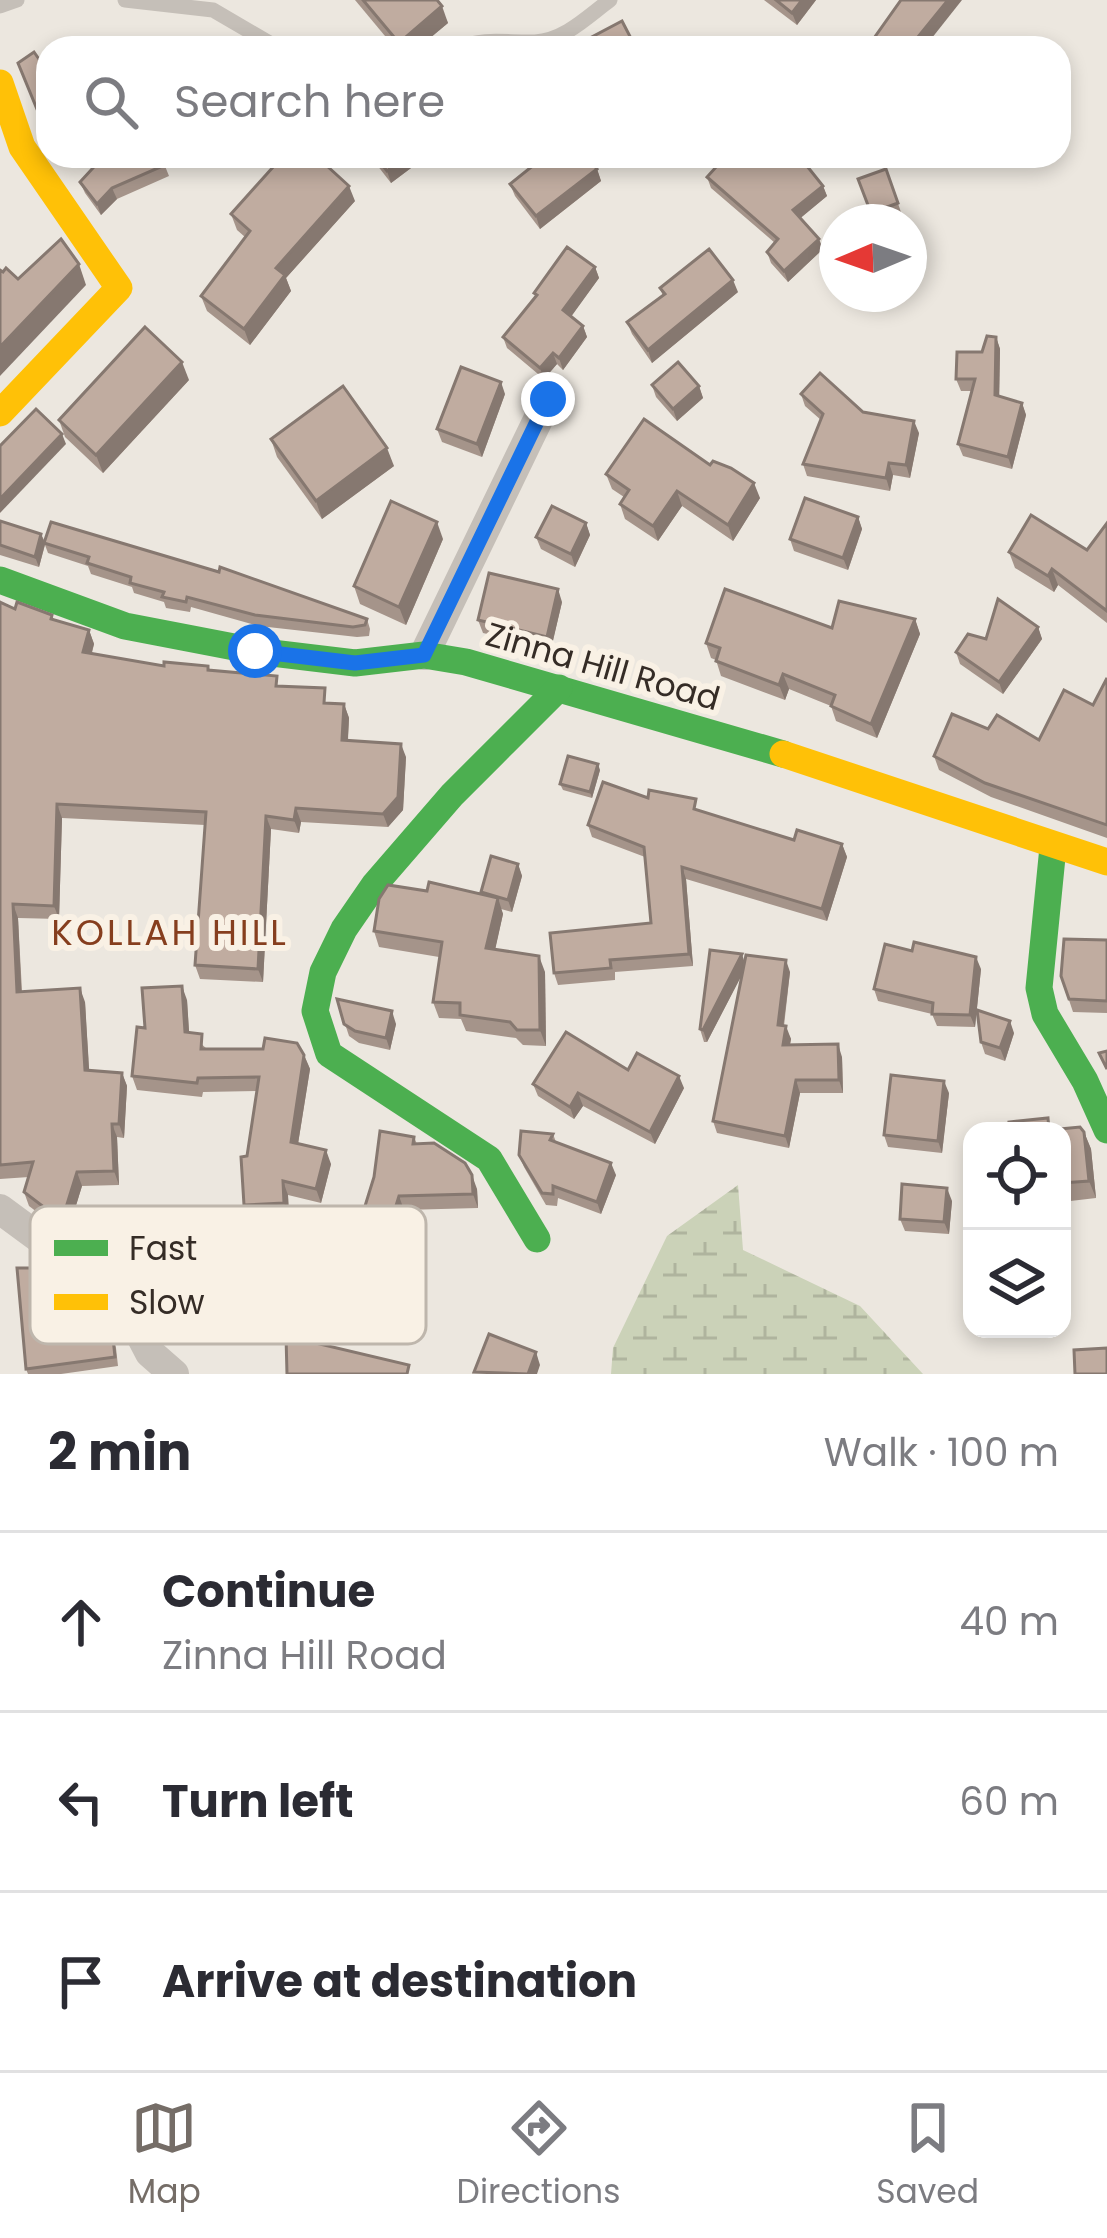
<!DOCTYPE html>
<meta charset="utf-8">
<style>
body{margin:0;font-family:Poppins,sans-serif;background:#f7f7f7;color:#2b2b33}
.controls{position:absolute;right:36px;bottom:36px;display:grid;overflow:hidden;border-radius:24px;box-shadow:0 6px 18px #0003}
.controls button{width:108px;height:108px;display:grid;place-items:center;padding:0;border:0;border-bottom:3px solid #e1e1e2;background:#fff;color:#2b2b33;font:60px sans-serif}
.compass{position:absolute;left:819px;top:204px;width:108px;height:108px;border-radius:50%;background:#fff;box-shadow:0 6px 18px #0003;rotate:268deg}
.stop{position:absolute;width:36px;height:36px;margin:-27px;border:9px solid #1a73e8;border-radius:50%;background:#fff}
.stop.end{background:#1a73e8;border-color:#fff;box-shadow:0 3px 12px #0008}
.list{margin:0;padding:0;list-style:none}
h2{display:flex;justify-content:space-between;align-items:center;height:156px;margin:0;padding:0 48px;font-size:51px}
h2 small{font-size:39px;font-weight:400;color:#7c7c81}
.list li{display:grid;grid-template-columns:78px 1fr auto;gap:36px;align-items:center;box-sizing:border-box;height:180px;padding:0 48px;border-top:3px solid #e1e1e2}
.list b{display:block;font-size:45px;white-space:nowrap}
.list p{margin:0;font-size:39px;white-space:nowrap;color:#7c7c81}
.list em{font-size:39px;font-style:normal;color:#7c7c81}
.icon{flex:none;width:66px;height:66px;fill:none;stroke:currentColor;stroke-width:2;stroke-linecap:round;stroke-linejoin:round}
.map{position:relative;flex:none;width:1107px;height:1374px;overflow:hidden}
.search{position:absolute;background:#fff;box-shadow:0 6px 18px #0003;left:36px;right:36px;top:36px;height:132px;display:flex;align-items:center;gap:30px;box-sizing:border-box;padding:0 42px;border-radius:36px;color:#7c7c81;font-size:45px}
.sheet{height:696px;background:#fff}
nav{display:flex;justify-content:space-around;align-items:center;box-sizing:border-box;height:168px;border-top:3px solid #e1e1e2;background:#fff;font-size:33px;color:#7c7c81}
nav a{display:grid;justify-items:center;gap:6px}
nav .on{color:#756d67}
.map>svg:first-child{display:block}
</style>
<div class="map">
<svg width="1107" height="1374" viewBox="0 0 1107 1374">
<defs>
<pattern id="wetland-marsh" width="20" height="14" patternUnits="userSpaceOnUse" patternTransform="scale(3)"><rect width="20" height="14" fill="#cbd2b8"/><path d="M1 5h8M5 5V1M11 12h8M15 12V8" fill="none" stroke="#afb49e"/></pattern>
</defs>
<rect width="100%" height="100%" fill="#ece7df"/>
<!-- wetland -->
<path fill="url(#wetland-marsh)" d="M738,1185L743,1250L860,1306L923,1374H611L613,1348L667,1236Z"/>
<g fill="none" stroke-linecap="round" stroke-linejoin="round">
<!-- lane -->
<g stroke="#c5bfb8" stroke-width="15">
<path d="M125,0L213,10L278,48"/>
<path d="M0,6L17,0"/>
<path d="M459,48C484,37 508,43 535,42C565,40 587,17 610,0"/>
</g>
<!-- street -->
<g stroke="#c5bfb8" stroke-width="30">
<path d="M424,655L548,399"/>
<path d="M0,1209L84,1271L137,1328L150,1353L174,1374"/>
</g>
<!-- fast -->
<g stroke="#4caf50" stroke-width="27">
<path d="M0,580L125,626L255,651L355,663L424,655L466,662L783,754"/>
<path d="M1053,847L1039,988L1045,1014L1085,1081L1107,1130"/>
<path d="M537,1239L489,1159L329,1054L315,1011L323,972L344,929L375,884L452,795L559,688"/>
</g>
<!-- slow -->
<g stroke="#ffc107" stroke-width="27">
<path d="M0,83L22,147L119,288L0,413"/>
<path d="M783,754L1107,862"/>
</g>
</g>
<!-- wall -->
<g fill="#a5948a">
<path d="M355,0H437L448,23L418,48H395Z"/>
<path d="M764,0H816L797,25Z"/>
<path d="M161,156L169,176L117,199L101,215L85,193L80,182Z"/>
<path d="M370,156H427L391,183Z"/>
<path d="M597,169L601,181L540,229L515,196L510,184Z"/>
<path d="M886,169L902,215L884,222H874L858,179Z"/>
<path d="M707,177L823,186L827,196L800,218L823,249L788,282L771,263L767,252L775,243L711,188Z"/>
<path d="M355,201L286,278L291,291L250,345L207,311L201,296L245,237L237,230L231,214Z"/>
<path d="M595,267L599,278L571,316L583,326L587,337L563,370L557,364L544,379L507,348L503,337L536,298L534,293Z"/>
<path d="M660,288L738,292L652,363L632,334L627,322L663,296Z"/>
<path d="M996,337L1000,349L999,397L1022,403L1026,415L1012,469L963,456L958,444L972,391H961L956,379Z"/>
<path d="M189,380L103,473L65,437L59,420Z"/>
<path d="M652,385L699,386L703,398L677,421L656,397Z"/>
<path d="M505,394L482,457L442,442L437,429Z"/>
<path d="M801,394L863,412L919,433L910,478L893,475L890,491L807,476L803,464L821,420L805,406Z"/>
<path d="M271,439L394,466L322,519L277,457Z"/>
<path d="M606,474L760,498L733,541L682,506L658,541L625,519L620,504L624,497L612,489Z"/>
<path d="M858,517L862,529L848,570L794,551L790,539Z"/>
<path d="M0,521L41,534L45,542L367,619L370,629L369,636L357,637L259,626L191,607L190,612L166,608L164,602L134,593L132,587L91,574L88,566L48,553L45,545L39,567L0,555Z"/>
<path d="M586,523L590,535L575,567L541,549L536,537Z"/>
<path d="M1107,523V623L1058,585L1054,592L1015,568L1009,552L1087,550Z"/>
<path d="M443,539L406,625L360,604L354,586Z"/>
<path d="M0,602L15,609L52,615L54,620L89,630L94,644L92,653L164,666H208L210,670L280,686L330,704H344L349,718L348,740L406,757L403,810L388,827L301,822L299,833L271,829L263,982L200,979L195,965L205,825L62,818L59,919L18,918L22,991L85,1002L89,1071L122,1073L127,1086L124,1138L117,1137L119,1185L82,1186L69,1228L50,1222L29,1206L24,1192L29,1177L0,1179Z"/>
<path d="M562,602L551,649L483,633L478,620Z"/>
<path d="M915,619L920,634L877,738L836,721L831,706L789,689L785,700L721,676L716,660L711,658L706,643Z"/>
<path d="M1038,627L1042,639L1003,694L960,664L956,652L986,639Z"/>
<path d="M1107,678V838L991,797L939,770L934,756L988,729L1039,740L1093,705Z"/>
<path d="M600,770L592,798L563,790L560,784Z"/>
<path d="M648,798L700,811L794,840L842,844L847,857L827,921L686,879L693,966L615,972V980L558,985L554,973L651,923L645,857L592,837L588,825Z"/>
<path d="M518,864L522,876L512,912L501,909L503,914L495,949L545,972L546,1046L523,1045L516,1038L466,1031L461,1019L439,1018L433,1002L439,957L379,947L374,931L427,891L482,895L481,892Z"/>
<path d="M1107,940V1013L1073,1012L1061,976Z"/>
<path d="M744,961L790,972L784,1026L791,1039L790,1045L842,1057L843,1093H800L789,1148L717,1133L713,1121L741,976L707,1042H704L700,1029Z"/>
<path d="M981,969L975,1027L937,1026L932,1014L878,1001L874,989Z"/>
<path d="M337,999L396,1024L390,1050L359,1043L349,1036Z"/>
<path d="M187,1000L189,1033L207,1049L304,1055L310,1069L298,1144L331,1164L321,1203L288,1195L289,1217L249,1219L244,1205L247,1156L257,1091L203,1092L202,1097L137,1090L132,1076L145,1028Z"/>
<path d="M1014,1033L1005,1061L985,1054L981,1042Z"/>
<path d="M628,1070L684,1088L655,1144L583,1106L574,1119L538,1096L533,1084Z"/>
<path d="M949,1093L942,1153L888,1147L884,1135Z"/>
<path d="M1048,1118L1052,1130L1080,1127L1084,1132L1091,1149L1096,1198L1062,1202V1131H1010L1009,1122Z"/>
<path d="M553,1134L556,1142L616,1175L601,1214L558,1198L557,1206L546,1205L524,1167L519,1155Z"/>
<path d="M414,1137L417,1144L477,1189L478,1208L404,1210L392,1249L386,1247L380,1291L407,1307L405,1333L339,1326L334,1312L374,1177Z"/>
<path d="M952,1201L949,1234L905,1231L900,1219Z"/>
<path d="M235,1232L233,1273L131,1265L126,1253Z"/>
<path d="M42,1268L45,1278V1323H52L57,1342L113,1338L116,1348L118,1366L61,1374H28L26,1369Z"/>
<path d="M144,1299L180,1308L184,1339L166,1341L148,1311Z"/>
</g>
<!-- shaded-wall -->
<g fill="#867870">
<path d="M802,0H816L797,25L792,13Z"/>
<path d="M948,0H962L924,48H909Z"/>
<path d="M442,6L448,23L418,48H401L399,43Z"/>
<path d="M406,156H427L391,183L387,171Z"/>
<path d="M597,169L601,181L540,229L536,216Z"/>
<path d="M349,186L355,201L286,278L291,291L250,345L244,329L276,268Z"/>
<path d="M823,186L827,196L797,221L793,210Z"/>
<path d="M112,188L117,199L101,215L97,204Z"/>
<path d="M819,239L823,249L788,282L784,271Z"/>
<path d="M79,264L86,285L0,376V347Z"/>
<path d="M595,267L599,278L568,321L563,310Z"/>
<path d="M733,280L738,292L652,363L648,350Z"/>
<path d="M583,326L587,337L563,370L559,358Z"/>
<path d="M996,337L1000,349L999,408L995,395Z"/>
<path d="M553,353L557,364L544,379L540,368Z"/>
<path d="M182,362L189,380L103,473L96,455Z"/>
<path d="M501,382L505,394L482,457L477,444Z"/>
<path d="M699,386L703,398L677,421L673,409Z"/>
<path d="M1022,403L1026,415L1012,469L1008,457Z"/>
<path d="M914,421L919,433L910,478L906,465Z"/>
<path d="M62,434L66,444L0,513V499Z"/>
<path d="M387,448L394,466L322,519L316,501Z"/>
<path d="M889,463L893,475L890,491L886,478Z"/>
<path d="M754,483L760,498L733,541L728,525Z"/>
<path d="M677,491L682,506L658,541L653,526Z"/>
<path d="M858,517L862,529L848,570L843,558Z"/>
<path d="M437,522L443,539L406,625L399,607Z"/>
<path d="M586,523L590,535L575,567L571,554Z"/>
<path d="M41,534L45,544L39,567L35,557Z"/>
<path d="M1052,569L1058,585L1054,592L1048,576Z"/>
<path d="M558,589L562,602L551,649L547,637Z"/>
<path d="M915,619L920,634L877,738L871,724Z"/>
<path d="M1038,627L1042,639L1003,694L999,682Z"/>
<path d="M89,630L94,644L88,665L83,652Z"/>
<path d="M783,674L789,689L785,700L779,685Z"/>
<path d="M344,704L349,718L347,753L342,740Z"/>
<path d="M401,744L406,757L403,810L388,827L383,814Z"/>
<path d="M598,764L600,770L592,798L590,792Z"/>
<path d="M57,804L62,818L59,919L54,906Z"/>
<path d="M296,808L301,822L299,833L294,820Z"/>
<path d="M266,816L271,829L263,982L258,969Z"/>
<path d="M842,844L847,857L827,921L822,909Z"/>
<path d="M518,864L522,876L512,912L508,900Z"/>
<path d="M682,867L686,879L693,966L689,954Z"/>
<path d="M498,898L503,914L492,964L486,948Z"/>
<path d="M13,904L18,918L22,1005L17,992Z"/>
<path d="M742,954L746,967L707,1042L703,1030Z"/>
<path d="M539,956L545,972L546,1046L540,1030Z"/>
<path d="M976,957L981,969L975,1027L970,1015Z"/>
<path d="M786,960L790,972L782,1037L778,1025Z"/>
<path d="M182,986L187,1000L190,1046L185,1032Z"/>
<path d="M80,988L85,1002L90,1084L85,1070Z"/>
<path d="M392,1011L396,1024L390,1050L386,1038Z"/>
<path d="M1010,1021L1014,1033L1005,1061L1000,1048Z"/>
<path d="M786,1026L791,1039L787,1058L783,1045Z"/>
<path d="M838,1044L842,1057L843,1093L839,1080Z"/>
<path d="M304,1055L310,1069L296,1156L291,1142Z"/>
<path d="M122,1073L127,1086L124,1138L119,1124Z"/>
<path d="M679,1076L684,1088L655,1144L650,1132Z"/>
<path d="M796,1080L800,1093L789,1148L785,1136Z"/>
<path d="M944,1081L949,1093L942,1153L938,1141Z"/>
<path d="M578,1093L583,1106L574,1119L570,1107Z"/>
<path d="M112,1124L117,1137L119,1185L114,1171Z"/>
<path d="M1084,1132L1091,1149L1096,1198L1089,1181Z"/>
<path d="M326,1150L331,1164L321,1203L316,1189Z"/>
<path d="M611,1163L616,1175L601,1214L597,1202Z"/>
<path d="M77,1172L82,1186L69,1228L64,1214Z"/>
<path d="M472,1175L477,1189L478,1208L473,1194Z"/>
<path d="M283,1181L288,1195L289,1217L284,1203Z"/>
<path d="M947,1188L952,1201L949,1234L944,1222Z"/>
<path d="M399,1196L404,1210L392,1249L387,1235Z"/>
<path d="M231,1220L235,1232L233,1273L228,1260Z"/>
<path d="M381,1233L386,1247L379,1304L373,1290Z"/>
<path d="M42,1268L45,1278V1333L41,1324Z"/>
<path d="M402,1293L407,1307L405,1333L400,1319Z"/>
<path d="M175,1295L180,1308L184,1339L179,1327Z"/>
<path d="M536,1352L540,1365L537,1374H528Z"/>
</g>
<!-- building -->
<g fill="#c0aca0" stroke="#867870" stroke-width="3">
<path d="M363,0H437L442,6L399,43Z"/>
<path d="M776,0H802L792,13Z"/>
<path d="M901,0H948L909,48H867Z"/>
<path d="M622,21L636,48H573V47Z"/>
<path d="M34,52L48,72L44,76L48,82V136L18,63Z"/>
<path d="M104,156H161L165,165L112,188L97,204L80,182Z"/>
<path d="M283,156H316L349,186L276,268L285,275L244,329L201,296L250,231L231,214Z"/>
<path d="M375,156H406L387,171Z"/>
<path d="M545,156H587L597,169L536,216L510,184Z"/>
<path d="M726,156H799L823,186L793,210L819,239L784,271L767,252L778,239L707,177Z"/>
<path d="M886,169L898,203L871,213L858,179Z"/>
<path d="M61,239L79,264L0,347V270L3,272L6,268L18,279Z"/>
<path d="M567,247L595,267L563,310L583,326L559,358L553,353L540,368L503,337L537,295L534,293Z"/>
<path d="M709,249L733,280L648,350L627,322L665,294L660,288Z"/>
<path d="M145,327L182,362L96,455L59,420Z"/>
<path d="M987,336L996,337L995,395L1022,403L1008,457L958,444L975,379H956L957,352H982Z"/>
<path d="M678,362L699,386L673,409L652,385Z"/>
<path d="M461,367L501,382L477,444L437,429Z"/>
<path d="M820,373L863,412L914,421L906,465L889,463L886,478L803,464L823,414L801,394Z"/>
<path d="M343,386L387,448L316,501L271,439Z"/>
<path d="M36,409L62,434L0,499V446Z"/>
<path d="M644,419L710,465L713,461L731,468L754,483L728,525L677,491L653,526L620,504L629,490L606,474Z"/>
<path d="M805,498L858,517L843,558L790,539Z"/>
<path d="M391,501L437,522L399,607L354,586Z"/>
<path d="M552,506L586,523L571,554L536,537Z"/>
<path d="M1031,515L1087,550L1107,523V611L1052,569L1048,576L1009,552Z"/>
<path d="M0,521L41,534L35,557L0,545Z"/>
<path d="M51,522L219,572L220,567L367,619L365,625L353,627L255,615L187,597L186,602L162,597L164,592L130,583L131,577L87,563L89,557L44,543Z"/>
<path d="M489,573L558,589L547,637L478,620Z"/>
<path d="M725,589L832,628L839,601L915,619L871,724L831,706L835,695L783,674L779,685L716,661L720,648L706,643Z"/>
<path d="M998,599L1038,627L999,682L956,652L968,634L986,639Z"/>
<path d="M0,602L15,609L17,602L52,615L51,619L89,630L83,652L164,666V662L208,666V670L277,676L276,686L325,688L324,703L344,704L342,740L401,744L398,797L383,814L296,808L294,820L266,816L258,969L195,965L206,812L57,804L54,906L13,904L17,992L80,988L85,1070L122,1073L119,1124H112L114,1171L77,1172L64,1214L45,1208L24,1192L33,1162L0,1165Z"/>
<path d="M1107,678V825L985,783L934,756L952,714L988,729L997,715L1039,740L1064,690L1093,705Z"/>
<path d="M568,756L598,764L590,792L560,784Z"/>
<path d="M603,782L648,798L649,790L696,799L694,809L794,840L797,830L842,844L822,909L682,867L689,954L610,960L611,968L554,973L550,933L651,923L644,847L588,825Z"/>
<path d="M491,856L518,864L508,900L481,892Z"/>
<path d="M429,882L498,898L486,948L539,956L540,1030H517L510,1022L460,1015V1003L433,1002L442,942L374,931L379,899L388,885L427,891Z"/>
<path d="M1064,939L1107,940V1001L1069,999L1061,976Z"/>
<path d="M914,942L976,957L970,1015L932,1014L933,1003L874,989L885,944L912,951Z"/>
<path d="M710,950L742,954L703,1030L700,1029Z"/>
<path d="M746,955L786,960L778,1025L786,1026L783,1045L838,1044L839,1080H796L785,1136L713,1121Z"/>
<path d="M182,986L185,1032L202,1034L201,1049H263L265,1038L297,1043L304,1055L291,1142L326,1150L316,1189L283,1181L284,1203L244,1205L241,1157L247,1156L259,1077L198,1078L197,1083L132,1076L137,1027L145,1028L142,988Z"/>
<path d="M337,999L392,1011L386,1038L355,1031L344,1024Z"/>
<path d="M977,1010L1010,1021L1000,1048L981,1042Z"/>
<path d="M566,1032L628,1070L637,1053L679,1076L650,1132L578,1093L570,1107L533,1084Z"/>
<path d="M1107,1051V1069L1099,1053Z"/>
<path d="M891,1075L944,1081L938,1141L884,1135Z"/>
<path d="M1048,1118L1049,1130L1080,1127L1084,1132L1089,1181L1062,1183V1131H1010L1009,1122Z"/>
<path d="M380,1131L414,1137L413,1144L434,1143L465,1163L472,1175L473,1194L399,1196L387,1235L381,1233L373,1290L402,1293L400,1319L334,1312L344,1231L357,1232L374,1177Z"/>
<path d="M521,1131L553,1134L550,1140L611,1163L597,1202L553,1186V1194L542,1193L519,1155Z"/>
<path d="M902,1184L947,1188L944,1222L900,1219Z"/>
<path d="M17,1268H42L41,1324L52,1323L54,1342L113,1338L115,1357L26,1369Z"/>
<path d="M489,1334L536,1352L528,1374L474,1372Z"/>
<path d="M286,1336L409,1365L407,1374H287Z"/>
<path d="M1107,1348V1374H1075L1074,1350Z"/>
</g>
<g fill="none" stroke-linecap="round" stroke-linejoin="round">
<!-- route -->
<path stroke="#1a73e8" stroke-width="15" d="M255,651L355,663L424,655L548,399"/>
</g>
<g text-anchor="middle" stroke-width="12" stroke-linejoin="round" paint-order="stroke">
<!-- street labels -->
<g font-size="33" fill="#352c26" stroke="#f9f1e5">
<text transform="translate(603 666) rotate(16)" y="12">Zinna Hill Road</text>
</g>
<!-- neighbourhood labels -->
<g font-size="36" letter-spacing="3" fill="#863e1e" stroke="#f9f1e5">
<text x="170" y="945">KOLLAH HILL</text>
</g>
</g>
<!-- legend -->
<rect x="30" y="1206" width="396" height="138" rx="18" fill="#f9f1e5" stroke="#beb6ac" stroke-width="3"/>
<rect x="54" y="1240" width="54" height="16" fill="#4caf50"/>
<rect x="54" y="1294" width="54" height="16" fill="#ffc107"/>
<g font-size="33" fill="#352c26">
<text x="129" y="1260">Fast</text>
<text x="129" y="1314">Slow</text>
</g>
</svg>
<div class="controls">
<button><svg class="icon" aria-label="locate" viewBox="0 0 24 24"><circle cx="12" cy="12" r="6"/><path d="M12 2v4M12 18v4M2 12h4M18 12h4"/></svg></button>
<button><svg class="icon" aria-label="layers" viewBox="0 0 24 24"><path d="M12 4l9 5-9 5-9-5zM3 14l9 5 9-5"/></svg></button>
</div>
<svg class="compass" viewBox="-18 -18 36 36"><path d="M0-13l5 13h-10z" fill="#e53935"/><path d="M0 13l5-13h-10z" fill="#7c7c81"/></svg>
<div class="stop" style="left:255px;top:651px"></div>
<div class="stop end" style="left:548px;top:399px"></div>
<div class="search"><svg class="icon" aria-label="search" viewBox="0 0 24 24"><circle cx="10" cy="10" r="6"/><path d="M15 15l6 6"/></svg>Search here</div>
</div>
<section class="sheet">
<h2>2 min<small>Walk · 100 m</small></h2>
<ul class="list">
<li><svg class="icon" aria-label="ahead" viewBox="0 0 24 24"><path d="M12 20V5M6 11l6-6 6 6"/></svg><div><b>Continue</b><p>Zinna Hill Road</p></div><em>40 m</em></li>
<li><svg class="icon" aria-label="left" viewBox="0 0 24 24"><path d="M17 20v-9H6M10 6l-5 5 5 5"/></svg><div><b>Turn left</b></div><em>60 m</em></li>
<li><svg class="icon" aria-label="arrive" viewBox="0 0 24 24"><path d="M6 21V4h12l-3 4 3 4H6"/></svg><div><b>Arrive at destination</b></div></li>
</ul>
</section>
<nav>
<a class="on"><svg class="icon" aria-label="map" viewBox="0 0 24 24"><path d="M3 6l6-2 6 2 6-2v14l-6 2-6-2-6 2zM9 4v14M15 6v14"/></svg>Map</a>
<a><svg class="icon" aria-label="directions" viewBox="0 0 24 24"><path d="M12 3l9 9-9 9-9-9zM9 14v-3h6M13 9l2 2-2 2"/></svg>Directions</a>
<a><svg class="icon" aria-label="saved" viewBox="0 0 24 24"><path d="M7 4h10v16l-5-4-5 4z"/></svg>Saved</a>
</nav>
